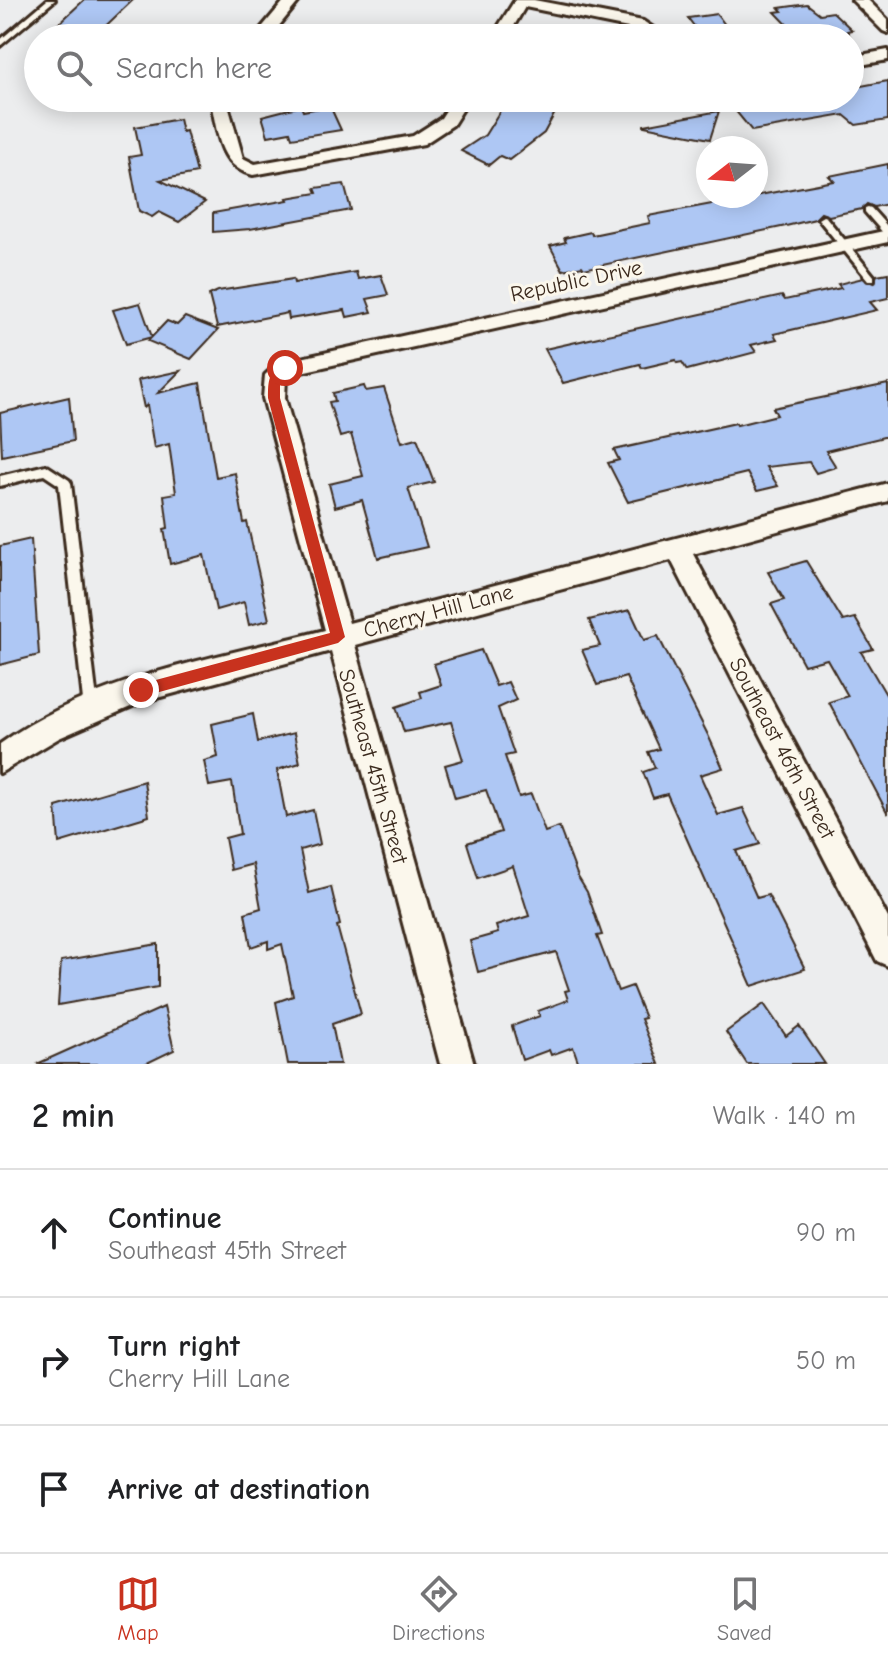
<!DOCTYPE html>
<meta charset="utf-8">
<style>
body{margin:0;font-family:"Comic Neue",sans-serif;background:#f6f6f6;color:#202124}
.compass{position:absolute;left:696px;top:136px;width:72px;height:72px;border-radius:50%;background:#fff;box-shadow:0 4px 20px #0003;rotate:253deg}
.stop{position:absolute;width:24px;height:24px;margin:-18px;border:6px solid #c8321e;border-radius:50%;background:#fff}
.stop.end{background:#c8321e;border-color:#fff;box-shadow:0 2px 8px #0008}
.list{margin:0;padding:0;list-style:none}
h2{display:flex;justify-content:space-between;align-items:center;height:104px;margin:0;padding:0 32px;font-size:34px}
h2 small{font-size:26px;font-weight:400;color:#757577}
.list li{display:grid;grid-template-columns:52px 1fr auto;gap:24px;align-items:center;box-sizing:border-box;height:128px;padding:0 32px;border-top:2px solid #e0e0e0}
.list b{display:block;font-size:30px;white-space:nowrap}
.list p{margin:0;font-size:26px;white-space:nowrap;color:#757577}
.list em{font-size:26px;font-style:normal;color:#757577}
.icon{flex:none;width:44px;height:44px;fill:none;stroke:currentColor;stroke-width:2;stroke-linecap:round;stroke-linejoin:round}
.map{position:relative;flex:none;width:888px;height:1064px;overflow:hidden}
.search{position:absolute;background:#fff;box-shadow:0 4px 20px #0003;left:24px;right:24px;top:24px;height:88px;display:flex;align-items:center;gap:20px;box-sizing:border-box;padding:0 28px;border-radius:44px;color:#757577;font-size:30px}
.sheet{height:488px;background:#fff}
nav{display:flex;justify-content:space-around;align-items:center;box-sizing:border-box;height:112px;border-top:2px solid #e0e0e0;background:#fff;font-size:22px;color:#757577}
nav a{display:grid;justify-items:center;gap:4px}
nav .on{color:#c8321e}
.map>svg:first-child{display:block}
</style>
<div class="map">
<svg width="888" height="1064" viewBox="0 0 888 1064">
<rect width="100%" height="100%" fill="#ecedee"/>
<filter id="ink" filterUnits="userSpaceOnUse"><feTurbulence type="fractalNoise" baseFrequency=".0125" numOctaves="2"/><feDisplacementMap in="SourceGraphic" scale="16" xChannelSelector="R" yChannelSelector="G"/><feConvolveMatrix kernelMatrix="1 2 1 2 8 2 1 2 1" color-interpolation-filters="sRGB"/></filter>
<g filter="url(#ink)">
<!-- building -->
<g fill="#aec7f4" stroke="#3b2a1e" stroke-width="2">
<path d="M84,0H133L93,38L52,30Z"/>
<path d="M807,4L820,14L833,12L852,30L847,31L851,38H800L775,12L782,11L779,8Z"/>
<path d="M717,14L731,33L703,38L688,18Z"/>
<path d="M888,81V120L856,125L844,115L752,131L734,109L791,98H850V88Z"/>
<path d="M508,98H563L544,133L509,160L500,156L489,165L461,151L485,135Z"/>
<path d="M301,106L303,111L330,106L341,130L292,138L290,132L268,136L262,116Z"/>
<path d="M719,111L710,139L644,126V125Z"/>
<path d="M179,119L182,132L186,131L197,173L160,180L205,202L179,222L159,212L152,217L139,211L129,157L141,155L135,127Z"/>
<path d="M888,164V204L874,207L867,204L862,209L829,216L821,213L815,219L786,226L584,269L582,266L563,270L550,246L566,242L564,238L591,232L592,235L650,223L648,216L834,181L829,176Z"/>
<path d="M344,184L351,210L250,229L213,232V213L288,200L287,198L317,193L315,188Z"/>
<path d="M356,272L358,279L381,275L388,295L367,299L372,312L347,317L345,310L289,319L288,313L217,327L209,295L218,291L293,279L294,283Z"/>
<path d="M888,273V298L870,302L877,310L774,334L777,339L751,345L756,352L687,370L682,362L677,363L676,360L642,368L640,364L563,383L545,349L782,296L785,300L841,288L838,284L863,278L874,283L877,275Z"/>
<path d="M140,303L152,337L126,344L113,310Z"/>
<path d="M185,317L218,330L191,359L148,341L167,321L177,325Z"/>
<path d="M180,371L158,393L200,383L216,477L235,473L244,523L247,522L269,620L249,625L244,602L216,610L204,555L170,564L164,529L168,528L164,495L176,493L169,444L154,448L147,405L144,408L138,380Z"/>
<path d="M888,384V436L826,451L836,467L816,473L809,462L766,467L778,486L757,491L747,473L628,502L608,463L619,460L614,450L736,423L737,425L777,415L773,408Z"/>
<path d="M364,386L366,391L384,388L402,442L417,438L434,482L408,488L427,547L378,558L362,500L335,507L329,484L363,476L351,434L340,437L329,402L335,401L333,393Z"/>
<path d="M69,397L73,441L2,456L0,413Z"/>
<path d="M31,539L39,655L0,665V546Z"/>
<path d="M806,561L843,621L855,618L873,649L861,652L888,698V814L829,702L848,696L827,659L804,665L771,604L784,600L768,572Z"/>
<path d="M630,610L644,640L658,636L708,735L723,768L700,775L718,815L743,808L760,844L736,851L757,898L768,895L805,969L752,986L667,794L653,798L643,772L655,768L648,752L659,749L626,677L597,685L582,650L600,646L589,620Z"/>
<path d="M481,650L496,686L508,682L516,700L498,708L514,754L505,756L519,797L531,794L545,832L559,827L578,877L587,892L602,935L597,936L618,991L632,986L645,1018L641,1019L659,1064H579L573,1047L551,1055L549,1050L522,1060L512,1026L540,1016L538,1011L568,1000L565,991L569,990L556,952L478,972L470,941L498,933L496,926L529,916L513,866L478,878L467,843L501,832L486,790L455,798L445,765L463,760L451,722L404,732L396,707L422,698L420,692L441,685L434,664Z"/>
<path d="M253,714L258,742L294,733L300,763L277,770L286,817L313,810L320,844L300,850L309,893L331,887L340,925L337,926L361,1014L332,1024L340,1064H288L276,1002L293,996L282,944L268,949V941L251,947L245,913L261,908L253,864L231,870L225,838L240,834L232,782L209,786L204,761L218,757L212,724Z"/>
<path d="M144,781L149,816L59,843L56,807Z"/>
<path d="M158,944V987L58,1005L61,961Z"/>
<path d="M764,1004L786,1036L799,1026L825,1064H747L726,1032Z"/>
<path d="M164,1007L174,1050L145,1064H37Z"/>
</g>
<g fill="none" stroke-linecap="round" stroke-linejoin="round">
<defs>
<g id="service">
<path d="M47,0H55L0,46V40Z"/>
<path d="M868,207L871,208L888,227V236L885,235L865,212V208Z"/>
<path d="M823,216L826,217L874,276V280H868L820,221L818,219Z"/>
<path d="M46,465L69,480L71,483L98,709L96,713L91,715L86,713L84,709L59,485L44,475L0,486V476Z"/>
</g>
<g id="minor">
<path d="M285,0H300L269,38H253Z"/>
<path d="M515,0H534L643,21L668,38H650L638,30L525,7L507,38H491Z"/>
<path d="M852,0H868L888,20V33L883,31Z"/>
<path d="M888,50V60L850,67V57Z"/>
<path d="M210,98H226L243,158L255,164L413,136L441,118L454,98H470L453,125L424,144L253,175C217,166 218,130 210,98Z"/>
<path d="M888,230V242L292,374L286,378L285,398L349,623L888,483V501L693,554L888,918V966L877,961L671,560L355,645L474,1064H440L331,651L142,702L59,738L0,773V744C93,677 216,658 325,630L263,398L265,375L278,363Z"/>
</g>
</defs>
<!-- service casing -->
<use href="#service" stroke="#3b2a1e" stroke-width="6"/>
<!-- minor casing -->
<use href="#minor" stroke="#3b2a1e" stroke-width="6"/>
<!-- service -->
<use href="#service" fill="#fbf7ec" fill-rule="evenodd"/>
<!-- minor -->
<use href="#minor" fill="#fbf7ec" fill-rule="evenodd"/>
</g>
</g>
<!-- route -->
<path fill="#c8321e" d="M285,364L291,368L280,380V398L345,637L338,643L141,697L135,695V685L141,684L330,633L268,398C268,382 268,370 285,364Z"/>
<g text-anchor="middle" stroke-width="6" stroke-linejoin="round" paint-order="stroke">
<!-- street labels -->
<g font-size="22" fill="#3b2a1e" stroke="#fbf7ec">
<text transform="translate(576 280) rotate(-12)" y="8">Republic Drive</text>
<text transform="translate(438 610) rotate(-15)" y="8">Cherry Hill Lane</text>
<text transform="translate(783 748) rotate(62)" y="8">Southeast 46th Street</text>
<text transform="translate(374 766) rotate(74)" y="8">Southeast 45th Street</text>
</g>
</g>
</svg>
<svg class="compass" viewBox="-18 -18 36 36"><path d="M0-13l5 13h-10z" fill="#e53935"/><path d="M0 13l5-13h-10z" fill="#757577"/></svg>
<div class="stop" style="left:285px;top:368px"></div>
<div class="stop end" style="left:141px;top:690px"></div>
<div class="search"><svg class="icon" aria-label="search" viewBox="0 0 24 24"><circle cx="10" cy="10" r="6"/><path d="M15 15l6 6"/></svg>Search here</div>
</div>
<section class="sheet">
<h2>2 min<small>Walk · 140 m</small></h2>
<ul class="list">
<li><svg class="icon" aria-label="ahead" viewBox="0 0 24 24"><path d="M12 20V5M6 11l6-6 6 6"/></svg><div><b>Continue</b><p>Southeast 45th Street</p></div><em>90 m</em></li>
<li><svg class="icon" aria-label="right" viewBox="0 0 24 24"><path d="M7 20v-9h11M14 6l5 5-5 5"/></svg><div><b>Turn right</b><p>Cherry Hill Lane</p></div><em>50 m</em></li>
<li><svg class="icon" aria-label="arrive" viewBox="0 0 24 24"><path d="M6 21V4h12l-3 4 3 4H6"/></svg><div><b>Arrive at destination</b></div></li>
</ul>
</section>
<nav>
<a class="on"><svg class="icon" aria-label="map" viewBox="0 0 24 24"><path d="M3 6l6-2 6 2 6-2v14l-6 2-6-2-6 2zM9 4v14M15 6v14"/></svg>Map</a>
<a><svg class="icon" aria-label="directions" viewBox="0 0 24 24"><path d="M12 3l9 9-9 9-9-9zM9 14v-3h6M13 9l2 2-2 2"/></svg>Directions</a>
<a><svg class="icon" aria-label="saved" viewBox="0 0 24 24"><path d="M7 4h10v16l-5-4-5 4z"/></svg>Saved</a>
</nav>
